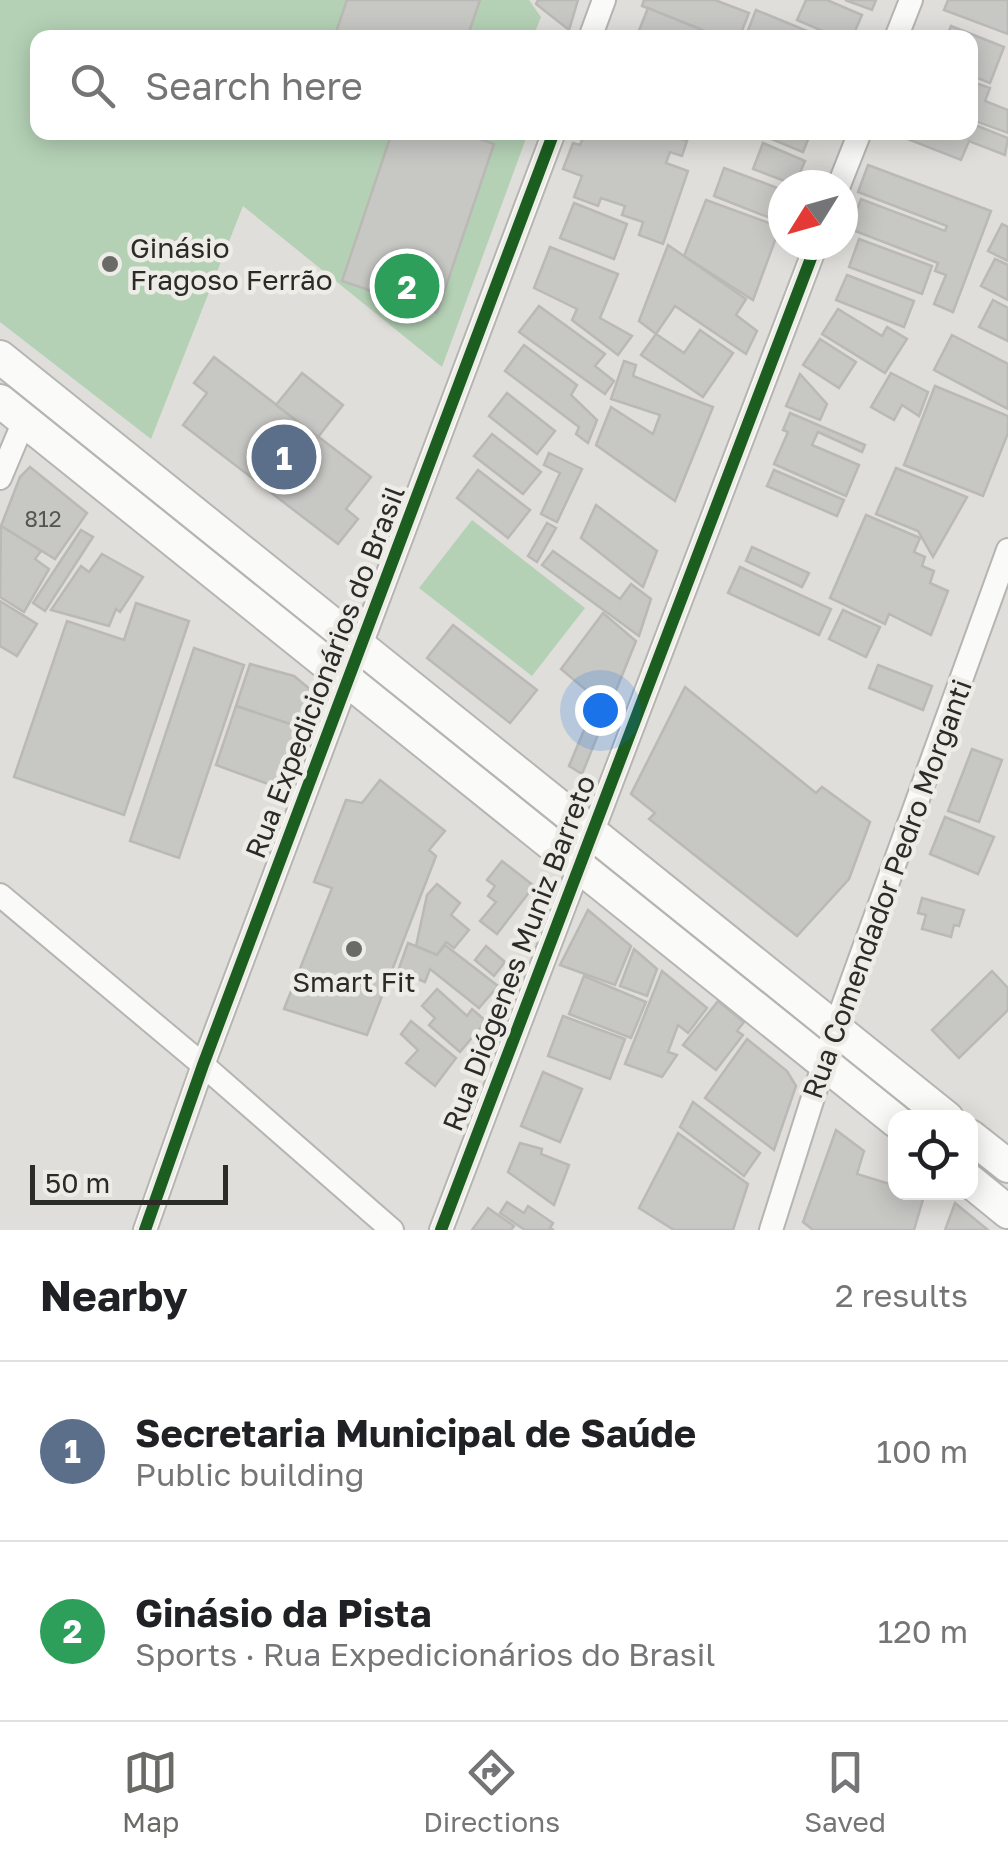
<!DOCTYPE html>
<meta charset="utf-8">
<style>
body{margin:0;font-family:"Golos Text",sans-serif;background:#f2f2f2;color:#202124}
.controls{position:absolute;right:30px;bottom:30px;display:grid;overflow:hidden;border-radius:20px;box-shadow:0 5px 25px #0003}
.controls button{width:90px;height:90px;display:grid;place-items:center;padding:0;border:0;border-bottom:2px solid #e0e0e0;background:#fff;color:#202124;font:50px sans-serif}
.compass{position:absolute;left:768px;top:170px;width:90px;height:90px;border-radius:50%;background:#fff;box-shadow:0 5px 25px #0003;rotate:233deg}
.scale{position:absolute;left:30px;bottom:25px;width:198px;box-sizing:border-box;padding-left:10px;border:5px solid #2b2b28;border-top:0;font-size:28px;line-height:35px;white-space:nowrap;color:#2b2b28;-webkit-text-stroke:8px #eeece6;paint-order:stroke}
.you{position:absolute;left:600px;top:710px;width:35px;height:35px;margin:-25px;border:8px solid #fff;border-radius:50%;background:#1a73e8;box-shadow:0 0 0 15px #1a73e833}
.badge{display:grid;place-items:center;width:65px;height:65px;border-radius:50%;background:#6a6a66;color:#fff;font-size:32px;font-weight:700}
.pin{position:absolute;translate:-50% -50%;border:5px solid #fff;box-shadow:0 2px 10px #0006}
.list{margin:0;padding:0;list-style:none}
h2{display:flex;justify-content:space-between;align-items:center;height:130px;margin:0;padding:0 40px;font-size:42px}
h2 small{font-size:32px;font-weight:400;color:#757577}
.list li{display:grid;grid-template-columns:65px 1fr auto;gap:30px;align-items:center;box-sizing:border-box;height:180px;padding:0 40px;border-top:2px solid #e0e0e0}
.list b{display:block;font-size:38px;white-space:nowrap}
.list p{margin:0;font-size:32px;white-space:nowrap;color:#757577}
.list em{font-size:32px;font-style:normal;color:#757577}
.icon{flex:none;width:55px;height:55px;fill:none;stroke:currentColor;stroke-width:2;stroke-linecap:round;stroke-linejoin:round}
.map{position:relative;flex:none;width:1008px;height:1230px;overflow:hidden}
.search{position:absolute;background:#fff;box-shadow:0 5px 25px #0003;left:30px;right:30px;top:30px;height:110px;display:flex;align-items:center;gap:25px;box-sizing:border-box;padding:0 35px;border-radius:20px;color:#757577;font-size:38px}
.sheet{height:490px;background:#fff}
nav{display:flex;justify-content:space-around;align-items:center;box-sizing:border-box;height:140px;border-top:2px solid #e0e0e0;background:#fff;font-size:28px;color:#757577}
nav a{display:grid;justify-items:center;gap:5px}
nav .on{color:#6a6a66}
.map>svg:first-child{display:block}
</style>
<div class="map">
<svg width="1008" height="1230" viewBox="0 0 1008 1230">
<rect width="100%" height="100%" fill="#dfdeda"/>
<!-- green -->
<g fill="#b4d1b5">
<path d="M0,0H529L541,17L533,37L38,38V132L528,133L442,367L243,206L151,439L0,322Z"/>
<path d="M472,520L585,608L532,676L419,588Z"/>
</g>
<!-- building -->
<g fill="#c7c7c4" stroke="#bab9b6" stroke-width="2.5">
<path d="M347,0H480L467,38H334Z"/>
<path d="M538,0H578L569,30L536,4Z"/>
<path d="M644,0H715L749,13L739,38H722L642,6Z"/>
<path d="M806,0H827L862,15L852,38H839L797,20Z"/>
<path d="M845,0H876L872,10Z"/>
<path d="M948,0H1008V34L944,10Z"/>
<path d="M648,8L722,38H636Z"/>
<path d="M756,10L824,38H745Z"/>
<path d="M951,26L1004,47L990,83L970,75V38H946Z"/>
<path d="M970,81L990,88L985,101L1008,110V133L970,119Z"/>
<path d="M970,123L1008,138L1005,155L969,141L961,160L890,132H970Z"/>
<path d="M392,132H461L494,144L437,313L342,281Z"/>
<path d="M585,132H663L687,141L682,156L670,152L666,163L688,171L663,244L639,235L643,222L622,215L625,206L601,198L598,206L574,197L582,176L563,169L573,143L580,145Z"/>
<path d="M754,132H811L803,152Z"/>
<path d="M763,143L805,161L795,185L753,169Z"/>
<path d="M868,165L991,211L953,312L934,304L946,275L935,271L938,263L850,229L861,199L945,231L947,226L858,192Z"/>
<path d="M724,168L783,190V223L714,196Z"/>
<path d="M706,200L780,227L753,300L684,256Z"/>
<path d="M574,203L627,224L614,259L560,238Z"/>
<path d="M1002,224L1008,227V261L988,251Z"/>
<path d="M859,239L932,266L922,294L849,267Z"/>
<path d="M668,245L746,299L736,315L757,331L746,354L675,306L656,334L639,321Z"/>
<path d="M550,247L618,274L600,318L632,336L618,355L572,320L577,309L534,288Z"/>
<path d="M995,259L1008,265V300L981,286Z"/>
<path d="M847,275L914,301L904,327L836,300Z"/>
<path d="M993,300L1008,308V341L979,327Z"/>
<path d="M539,306L605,354L595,366L614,381L605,394L519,332Z"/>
<path d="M838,309L882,336L887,327L907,339L885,373L822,334Z"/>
<path d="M700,330L733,353L703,397L641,355L656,334L684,353Z"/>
<path d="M952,335L1008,364V409L934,370Z"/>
<path d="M820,339L856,362L839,388L803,365Z"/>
<path d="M524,345L577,385L571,395L597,420L588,443L576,434L579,427L505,371Z"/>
<path d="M214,357L371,477L346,509L358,519L338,544L183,425L207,393L194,383Z"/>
<path d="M624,361L636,365L633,376L713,407L675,501L596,445L611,407L653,434L660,415L611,399Z"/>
<path d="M302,373L343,405L318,437L276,405Z"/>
<path d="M891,373L928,392L919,416L902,405L894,420L871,407Z"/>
<path d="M800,374L827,404L820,420L786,406Z"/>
<path d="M935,386L1008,416V433L983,496L904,465Z"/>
<path d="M507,393L555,431L537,454L489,416Z"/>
<path d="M790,413L865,445L862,452L818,432L812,445L859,465L846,496L774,464L788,432L783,430Z"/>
<path d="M492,434L541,472L523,494L474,456Z"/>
<path d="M549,453L582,469L557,522L541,514L560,473L544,465Z"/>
<path d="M30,467L87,513L55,559L1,526L20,477Z"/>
<path d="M896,468L967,497L933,557L918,531L876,514Z"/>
<path d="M478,470L530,510L508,538L457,498Z"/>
<path d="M774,470L844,500L837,516L767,486Z"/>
<path d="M596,505L657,551L643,587L581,538Z"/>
<path d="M866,515L920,538L914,552L925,557L922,566L934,571L930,583L948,591L931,635L889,614L885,624L830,598Z"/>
<path d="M547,523L556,528L537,562L528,556Z"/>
<path d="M1,526L41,551L35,559L49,569L24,612L0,597Z"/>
<path d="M81,530L93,537L45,611L33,603Z"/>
<path d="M752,547L809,573L802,587L746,561Z"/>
<path d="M553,551L620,599L631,584L651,599L639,636L542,565Z"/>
<path d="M102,554L143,577L120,612L116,609L109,626L51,610L81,566L89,572Z"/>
<path d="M740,567L831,609L819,635L728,593Z"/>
<path d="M0,601L37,624L17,656L0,646Z"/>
<path d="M136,603L189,621L124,815L14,777L67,621L124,640Z"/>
<path d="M843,610L880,627L866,657L829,639Z"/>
<path d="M603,613L636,641L582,774L569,766L597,699L561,669Z"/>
<path d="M453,625L537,690L510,723L427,658Z"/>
<path d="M194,648L244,665L179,858L130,841Z"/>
<path d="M250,664L294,676L317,695L305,729L236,706Z"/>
<path d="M878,665L932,686L923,710L869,688Z"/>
<path d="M685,687L816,793L822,787L870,822L849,879L797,936L649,819L655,813L631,794Z"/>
<path d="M236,706L305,729L282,789L216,765Z"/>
<path d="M972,749L1002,760L979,822L948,811Z"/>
<path d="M380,780L445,831L429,850L436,856L367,1035L284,1009L332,888L314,882L346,800L362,803Z"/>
<path d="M945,817L994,837L978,874L930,854Z"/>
<path d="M502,861L534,886L497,934L480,921L496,902L488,896L495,886L487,880Z"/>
<path d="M437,884L460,903L451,915L469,930L454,948L446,942L437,955L416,946L427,895Z"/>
<path d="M922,898L964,910L959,926L954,925L951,937L922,929L926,915L918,913Z"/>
<path d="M588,910L631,946L615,985L560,965Z"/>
<path d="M408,943L437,955L445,945L498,986L479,1008L430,969L425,982L398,971Z"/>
<path d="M486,946L505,962L494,976L475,960Z"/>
<path d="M634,949L657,969L647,996L620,986Z"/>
<path d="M662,971L707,1008L688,1033L678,1025L668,1052L677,1055L662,1077L625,1064Z"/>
<path d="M992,971L1008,988V1010L959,1058L932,1030Z"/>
<path d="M584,976L646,1002L631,1038L569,1014Z"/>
<path d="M437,989L467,1016L472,1009L486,1021L460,1052L429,1025L435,1018L422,1006Z"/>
<path d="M718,1001L744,1022L737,1031L743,1035L716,1070L683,1045Z"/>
<path d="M563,1016L625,1039L610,1079L548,1056Z"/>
<path d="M411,1021L456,1058L435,1086L406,1063L418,1050L401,1034Z"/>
<path d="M747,1039L787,1071L796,1086L774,1150L705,1098Z"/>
<path d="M543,1072L582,1089L560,1142L521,1126Z"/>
<path d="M693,1102L760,1153L744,1176L680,1127Z"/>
<path d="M836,1130L864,1151L857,1174L896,1186V1192L924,1196L914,1230H813L803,1222Z"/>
<path d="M678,1133L748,1184L733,1230H674L639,1208Z"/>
<path d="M520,1143L542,1149L541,1154L569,1165L554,1205L508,1172Z"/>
<path d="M507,1202L524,1213L528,1206L553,1223L550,1228L554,1230H525L500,1213Z"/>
<path d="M955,1203L988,1230H945Z"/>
<path d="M488,1208L514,1226L511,1230H472Z"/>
</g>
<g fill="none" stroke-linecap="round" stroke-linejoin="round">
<defs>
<g id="minor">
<path d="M590,38L604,0"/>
<path d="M896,38L911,0"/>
<path d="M839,185L860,132"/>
<path d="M0,478L24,421"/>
<path d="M0,895L203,1065L392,1230"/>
<path d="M145,1230L203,1065L554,132"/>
<path d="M441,1230L816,245"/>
<path d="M771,1230L835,1028L1008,550"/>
</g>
<g id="secondary">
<path d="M0,357L947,1118"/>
<path d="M0,401L896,1121"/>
<path d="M970,1136L1008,1166"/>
<path d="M970,1181L1008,1212"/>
</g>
</defs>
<!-- minor casing -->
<use href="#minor" stroke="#b6b5b2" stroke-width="26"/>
<!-- secondary casing -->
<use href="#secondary" stroke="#b6b5b2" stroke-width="36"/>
<!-- minor -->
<use href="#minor" stroke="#fafaf9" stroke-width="22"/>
<!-- secondary -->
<use href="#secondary" stroke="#fafaf9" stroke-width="32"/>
<defs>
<g id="cycleway">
<path d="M145,1230L203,1065L554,132"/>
<path d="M441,1230L816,245"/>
</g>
</defs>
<!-- cycleway casing -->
<use href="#cycleway" stroke="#eeece6" stroke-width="19"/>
<!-- cycleway -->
<use href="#cycleway" stroke="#1b5e20" stroke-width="12"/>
</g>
<!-- markers -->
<g fill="#6a6a66" stroke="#eeece6" stroke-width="4">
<circle cx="110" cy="264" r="10"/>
<circle cx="354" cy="949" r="10"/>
</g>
<g text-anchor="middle" stroke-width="9" stroke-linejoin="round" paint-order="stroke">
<!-- number labels -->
<g font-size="22" fill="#545450">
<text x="43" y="527">812</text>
</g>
<!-- poi labels -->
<g font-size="28" fill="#2b2b28" stroke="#eeece6" text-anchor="start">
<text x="130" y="258">Ginásio<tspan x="130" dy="32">Fragoso Ferrão</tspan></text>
<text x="354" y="992" text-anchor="middle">Smart Fit</text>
</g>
<!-- street labels -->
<g font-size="28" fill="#2b2b28" stroke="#eeece6">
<text transform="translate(325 672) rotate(-69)" y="10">Rua Expedicionários do Brasil</text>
<text transform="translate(887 889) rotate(-70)" y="10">Rua Comendador Pedro Morganti</text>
<text transform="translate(519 953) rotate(-69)" y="10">Rua Diógenes Muniz Barreto</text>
</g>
</g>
</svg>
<div class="controls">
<button><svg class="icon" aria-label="locate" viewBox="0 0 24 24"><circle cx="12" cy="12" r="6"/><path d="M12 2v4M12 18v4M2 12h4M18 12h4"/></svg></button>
</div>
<svg class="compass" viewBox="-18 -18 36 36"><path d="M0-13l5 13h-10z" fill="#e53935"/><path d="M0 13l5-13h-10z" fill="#757577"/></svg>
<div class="scale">50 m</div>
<div class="you"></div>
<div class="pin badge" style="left:284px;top:457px;background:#5c6f8a">1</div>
<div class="pin badge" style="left:407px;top:286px;background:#2e9e5b">2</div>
<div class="search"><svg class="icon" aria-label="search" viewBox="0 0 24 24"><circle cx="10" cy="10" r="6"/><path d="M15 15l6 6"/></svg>Search here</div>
</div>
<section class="sheet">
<h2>Nearby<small>2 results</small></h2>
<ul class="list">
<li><span class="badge" style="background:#5c6f8a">1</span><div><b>Secretaria Municipal de Saúde</b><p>Public building</p></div><em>100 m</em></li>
<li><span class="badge" style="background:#2e9e5b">2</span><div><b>Ginásio da Pista</b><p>Sports · Rua Expedicionários do Brasil</p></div><em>120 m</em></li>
</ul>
</section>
<nav>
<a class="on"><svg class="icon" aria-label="map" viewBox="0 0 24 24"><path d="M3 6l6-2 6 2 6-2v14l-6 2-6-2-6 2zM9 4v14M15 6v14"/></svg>Map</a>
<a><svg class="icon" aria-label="directions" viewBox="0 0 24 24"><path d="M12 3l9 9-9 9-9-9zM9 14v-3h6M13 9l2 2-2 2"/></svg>Directions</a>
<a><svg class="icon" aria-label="saved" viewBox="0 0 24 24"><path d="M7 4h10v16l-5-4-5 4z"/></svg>Saved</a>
</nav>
